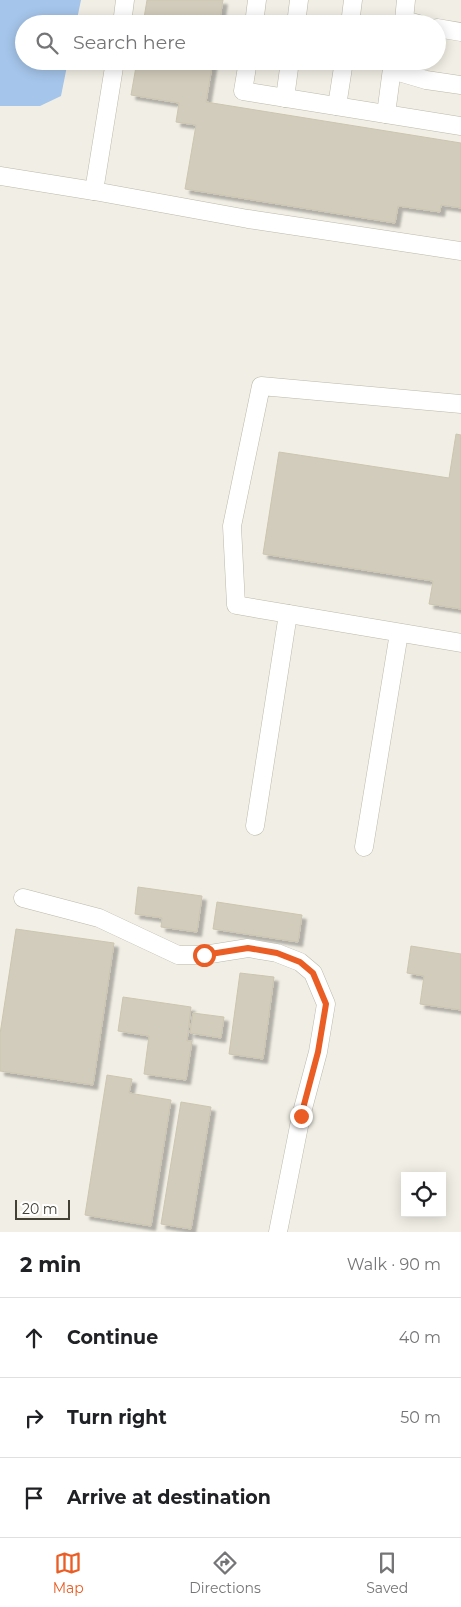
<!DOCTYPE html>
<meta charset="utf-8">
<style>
body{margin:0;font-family:Montserrat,sans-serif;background:#f2f2f2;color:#202124}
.controls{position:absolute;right:15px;bottom:15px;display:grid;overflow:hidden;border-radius:0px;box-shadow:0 2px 12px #0003}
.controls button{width:45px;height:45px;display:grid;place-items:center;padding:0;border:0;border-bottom:1px solid #e0e0e0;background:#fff;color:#202124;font:25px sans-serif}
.scale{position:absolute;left:15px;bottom:12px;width:55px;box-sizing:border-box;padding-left:5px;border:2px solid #434035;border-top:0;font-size:14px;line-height:18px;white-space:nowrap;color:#434035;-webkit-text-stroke:4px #fff;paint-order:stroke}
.stop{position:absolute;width:15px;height:15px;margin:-11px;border:4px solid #ea5d24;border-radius:50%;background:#fff}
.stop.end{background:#ea5d24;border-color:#fff;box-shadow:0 1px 5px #0008}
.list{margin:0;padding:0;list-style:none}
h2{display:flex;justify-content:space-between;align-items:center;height:65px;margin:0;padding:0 20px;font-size:21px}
h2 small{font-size:16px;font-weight:400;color:#757577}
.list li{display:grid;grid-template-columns:32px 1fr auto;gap:15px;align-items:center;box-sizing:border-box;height:80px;padding:0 20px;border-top:1px solid #e0e0e0}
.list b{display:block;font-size:19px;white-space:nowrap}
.list em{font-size:16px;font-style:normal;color:#757577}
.icon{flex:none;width:28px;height:28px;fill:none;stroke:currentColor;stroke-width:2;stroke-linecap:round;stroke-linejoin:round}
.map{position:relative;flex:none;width:461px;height:1232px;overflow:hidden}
.search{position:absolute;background:#fff;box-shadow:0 2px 12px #0003;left:15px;right:15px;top:15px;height:55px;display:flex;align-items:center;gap:12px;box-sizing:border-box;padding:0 18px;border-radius:28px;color:#757577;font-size:19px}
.sheet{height:305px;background:#fff}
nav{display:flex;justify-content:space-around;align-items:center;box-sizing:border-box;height:70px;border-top:1px solid #e0e0e0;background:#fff;font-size:14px;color:#757577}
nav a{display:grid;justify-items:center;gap:2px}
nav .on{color:#ea5d24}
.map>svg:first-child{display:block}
</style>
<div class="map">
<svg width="461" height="1232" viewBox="0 0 461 1232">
<defs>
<filter id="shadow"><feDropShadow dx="4.5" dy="4.5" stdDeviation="1" flood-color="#0004"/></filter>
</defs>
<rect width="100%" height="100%" fill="#f1efe5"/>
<!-- water -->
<path fill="#a5c5ea" d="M0,0H81L76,24H24V61H68L61,96L40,106H0Z"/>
<!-- building -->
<g fill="#d2ccbc" stroke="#ccc5b0" filter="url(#shadow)">
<path d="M147,0H223L219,24H143Z"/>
<path d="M137,61H213L206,102L461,143V208L441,205L440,212L398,206L395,223L185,189L196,125L176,122L179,103L131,95Z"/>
<path d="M456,434L461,435V609L429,604L433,581L263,554L279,452L449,478Z"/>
<path d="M138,887L202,896L197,932L161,927L162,918L135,914Z"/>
<path d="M217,902L302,915L298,942L213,929Z"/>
<path d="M16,929L114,943L93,1085L0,1071V1034Z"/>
<path d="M411,946L461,954V1010L420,1004L424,976L407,973Z"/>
<path d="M240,973L274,977L263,1059L229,1054Z"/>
<path d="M123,997L191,1007L187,1041H192L186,1080L144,1074L149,1036L118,1031Z"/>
<path d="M193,1013L224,1017L221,1038L190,1033Z"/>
<path d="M107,1075L132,1079L129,1093L171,1100L151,1226L85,1215Z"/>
<path d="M181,1102L211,1107L191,1229L161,1224Z"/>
</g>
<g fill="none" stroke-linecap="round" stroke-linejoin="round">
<defs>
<g id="minor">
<path d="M406,0L404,20L418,24"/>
<path d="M122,24L125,0"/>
<path d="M254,24L257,0"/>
<path d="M296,24L299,0"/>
<path d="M350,24L353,0"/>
<path d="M437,28L461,32"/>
<path d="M115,61L94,191L248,219L461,251"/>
<path d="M248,61L243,91L461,126"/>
<path d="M392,70L426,80L461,85"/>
<path d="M285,98L290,61"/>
<path d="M337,106L344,61"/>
<path d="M386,114L393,61"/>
<path d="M0,176L94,191"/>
<path d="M461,404L261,386L232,526L236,605L461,643"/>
<path d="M255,826L288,614"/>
<path d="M364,847L399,633"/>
<path d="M23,898L99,918L178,955H204L248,948L277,953L300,962L313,973L326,1004L318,1052L301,1116L278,1232"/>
</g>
</defs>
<!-- minor casing -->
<use href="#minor" stroke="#bcb8a9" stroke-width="19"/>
<!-- minor -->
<use href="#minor" stroke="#fff" stroke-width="18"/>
</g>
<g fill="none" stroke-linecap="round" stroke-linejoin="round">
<!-- route -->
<path stroke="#ea5d24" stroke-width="6" d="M204,955L248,948L277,953L300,962L313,973L326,1004L318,1052L301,1116"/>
</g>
</svg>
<div class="controls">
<button><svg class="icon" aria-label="locate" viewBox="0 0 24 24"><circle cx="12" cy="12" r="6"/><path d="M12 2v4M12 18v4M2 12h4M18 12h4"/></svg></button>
</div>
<div class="scale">20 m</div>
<div class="stop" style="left:204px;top:955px"></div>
<div class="stop end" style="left:301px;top:1116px"></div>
<div class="search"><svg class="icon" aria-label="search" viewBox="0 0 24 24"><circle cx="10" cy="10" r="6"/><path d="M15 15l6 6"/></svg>Search here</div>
</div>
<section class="sheet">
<h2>2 min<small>Walk · 90 m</small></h2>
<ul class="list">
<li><svg class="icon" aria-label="ahead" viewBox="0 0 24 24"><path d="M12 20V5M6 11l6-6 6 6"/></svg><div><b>Continue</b></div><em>40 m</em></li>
<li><svg class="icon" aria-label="right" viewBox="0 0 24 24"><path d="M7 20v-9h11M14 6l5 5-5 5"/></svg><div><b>Turn right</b></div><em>50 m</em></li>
<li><svg class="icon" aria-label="arrive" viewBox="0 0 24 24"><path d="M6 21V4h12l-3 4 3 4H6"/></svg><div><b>Arrive at destination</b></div></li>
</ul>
</section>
<nav>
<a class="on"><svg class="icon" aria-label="map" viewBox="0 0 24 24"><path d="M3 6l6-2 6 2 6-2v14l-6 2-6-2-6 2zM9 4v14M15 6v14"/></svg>Map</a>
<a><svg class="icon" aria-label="directions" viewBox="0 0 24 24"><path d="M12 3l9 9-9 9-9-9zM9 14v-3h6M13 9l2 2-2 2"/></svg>Directions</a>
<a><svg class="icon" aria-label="saved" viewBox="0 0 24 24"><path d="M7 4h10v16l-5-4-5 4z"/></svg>Saved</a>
</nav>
